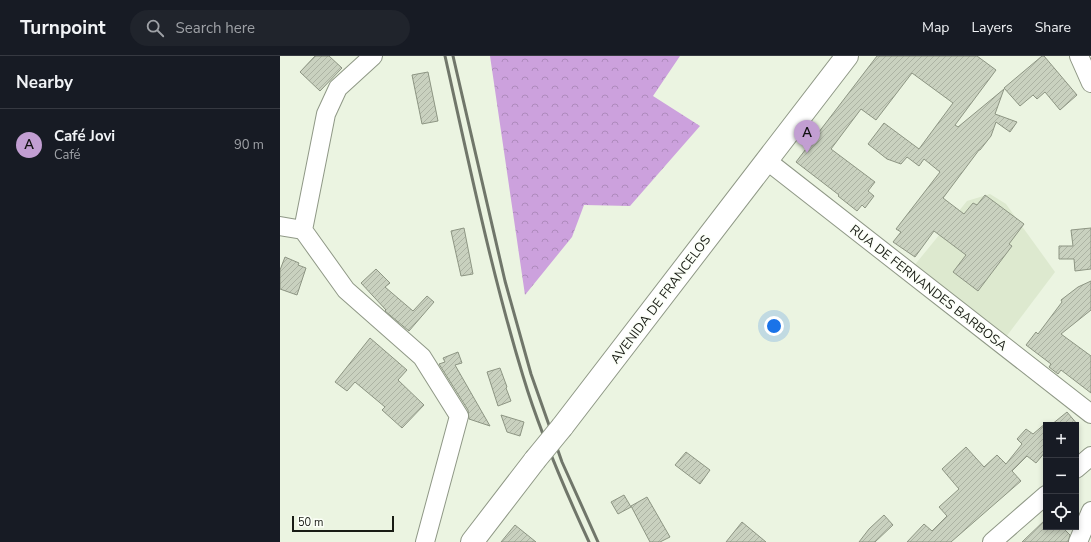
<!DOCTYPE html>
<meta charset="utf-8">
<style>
body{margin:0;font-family:"Nunito Sans",sans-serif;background:#20242c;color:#f1f3f6}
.controls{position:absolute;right:12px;bottom:12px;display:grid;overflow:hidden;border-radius:0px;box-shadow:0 2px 6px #0003}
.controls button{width:36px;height:36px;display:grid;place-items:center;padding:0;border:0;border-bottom:1px solid #363941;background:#171b24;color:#f1f3f6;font:20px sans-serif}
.scale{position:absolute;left:12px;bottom:10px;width:102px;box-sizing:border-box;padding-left:4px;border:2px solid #181b14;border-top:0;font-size:11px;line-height:14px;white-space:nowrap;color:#181b14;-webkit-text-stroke:3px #fbfff7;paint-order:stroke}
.you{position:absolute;left:494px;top:270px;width:14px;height:14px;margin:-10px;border:3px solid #fff;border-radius:50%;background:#1a73e8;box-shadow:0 0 0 6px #1a73e833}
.badge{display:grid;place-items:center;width:26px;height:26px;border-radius:50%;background:#c29ed2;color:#111;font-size:13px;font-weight:700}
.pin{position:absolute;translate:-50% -33px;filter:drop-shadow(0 1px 2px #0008)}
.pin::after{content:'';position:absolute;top:21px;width:14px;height:12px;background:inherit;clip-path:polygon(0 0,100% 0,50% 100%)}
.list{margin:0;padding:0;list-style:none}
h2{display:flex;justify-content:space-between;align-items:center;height:52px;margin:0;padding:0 16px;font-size:17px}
h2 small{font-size:13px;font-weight:400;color:#9ea1a6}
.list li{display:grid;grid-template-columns:26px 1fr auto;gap:12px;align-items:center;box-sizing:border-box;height:72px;padding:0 16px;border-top:1px solid #363941}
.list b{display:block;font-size:15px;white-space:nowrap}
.list p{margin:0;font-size:13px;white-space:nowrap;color:#9ea1a6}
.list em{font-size:13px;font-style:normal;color:#9ea1a6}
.icon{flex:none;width:22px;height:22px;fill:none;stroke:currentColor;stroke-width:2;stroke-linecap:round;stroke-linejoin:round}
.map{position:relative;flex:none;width:811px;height:486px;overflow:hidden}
header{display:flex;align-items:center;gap:24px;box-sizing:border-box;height:56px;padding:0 20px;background:#171b24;border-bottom:1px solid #363941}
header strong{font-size:19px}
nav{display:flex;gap:22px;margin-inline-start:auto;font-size:14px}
.search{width:280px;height:36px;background:#20242c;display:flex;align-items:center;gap:10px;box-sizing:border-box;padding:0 14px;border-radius:22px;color:#9ea1a6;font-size:15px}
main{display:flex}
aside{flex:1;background:#171b24}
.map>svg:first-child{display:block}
</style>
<header>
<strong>Turnpoint</strong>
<div class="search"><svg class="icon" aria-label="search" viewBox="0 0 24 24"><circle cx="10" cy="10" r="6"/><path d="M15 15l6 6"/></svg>Search here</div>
<nav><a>Map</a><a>Layers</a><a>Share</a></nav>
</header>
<main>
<aside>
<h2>Nearby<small></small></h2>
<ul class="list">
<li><span class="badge">A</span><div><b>Café Jovi</b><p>Café</p></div><em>90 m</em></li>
</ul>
</aside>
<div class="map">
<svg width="811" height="486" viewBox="0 0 811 486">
<defs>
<pattern id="forest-crowns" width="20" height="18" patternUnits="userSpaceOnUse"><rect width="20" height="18" fill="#cca1dd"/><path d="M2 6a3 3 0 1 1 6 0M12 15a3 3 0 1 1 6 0" fill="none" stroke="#ae8abd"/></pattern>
<pattern id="building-hatch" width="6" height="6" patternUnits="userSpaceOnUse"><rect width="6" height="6" fill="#c9d1bf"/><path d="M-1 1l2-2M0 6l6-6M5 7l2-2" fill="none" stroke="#acb3a3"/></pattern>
</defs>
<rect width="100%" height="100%" fill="#ebf4e1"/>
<!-- built -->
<path fill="#dde9cf" d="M710,138L726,148L775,216L723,285L633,211L687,145Z"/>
<!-- forest -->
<path fill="url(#forest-crowns)" d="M210,0H400L373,40L420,70L350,150L304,149L292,181L245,239Z"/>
<!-- building -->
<g fill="url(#building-hatch)" stroke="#8d9583">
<path d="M35,0H49L62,12L40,35L20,16Z"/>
<path d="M597,0H697L716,14L675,69L678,71L724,33L715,58L737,66L730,76L716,66L711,80L700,94H699L663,142L684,158L693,147L697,149L705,139L744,168L729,188L732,190L698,235L673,216L686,199L654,175L635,201L613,186L621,176L616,173L660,116L644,103L639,110L627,101L621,108L607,103L588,88L604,67L639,93L673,47L632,17L596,64L581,53L551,93L595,126L588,135L594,140L585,152L582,149L577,155L558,140L559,139L516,106Z"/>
<path d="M762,0H764L797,39L780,54L765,36L757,43L753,39L740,50L724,32Z"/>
<path d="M148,16L158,65L142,68L132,19Z"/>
<path d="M184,172L193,218L181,220L171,175Z"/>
<path d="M811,172V213L795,215L794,203H779V190H793L791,174Z"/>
<path d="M5,201L19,207L18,209L26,212L17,239L0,233V214Z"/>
<path d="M96,213L110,227L105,231L133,255L147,240L154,246L129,275L105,255L106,254L81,227Z"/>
<path d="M811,225V254L781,278L811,300V337L781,314L778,318L769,311L771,308L746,289L756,276L758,278L782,246L781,244L798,231Z"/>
<path d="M90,282L127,314L118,324L144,349L122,372L102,354L105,351L75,326L67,335L55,326Z"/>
<path d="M178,296L182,307L175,309L210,370L189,363L188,354L159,308L165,306L163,302Z"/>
<path d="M220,312L227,331L226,332L231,345L218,350L207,316Z"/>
<path d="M787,356L798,369H771Z"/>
<path d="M221,359L244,366L240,380L227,376Z"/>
<path d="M766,367V395L756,407L747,400L732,415L741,425L671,486H627L644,468L652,475L667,460L659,451L679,433L662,413L686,391L704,411L717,399L726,408L742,388L737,383L746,373L753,378Z"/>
<path d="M406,396L430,414L420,428L395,409Z"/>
<path d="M344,439L351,451L338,458L331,446Z"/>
<path d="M367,441L390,481L380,486H370L351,450Z"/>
<path d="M604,459L613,469L595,486H579L589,473Z"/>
<path d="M766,463V471H782L790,479L788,486H742Z"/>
<path d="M462,466L486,486H446Z"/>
<path d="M235,469L256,486H221Z"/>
</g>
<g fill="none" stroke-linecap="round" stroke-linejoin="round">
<defs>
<g id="minor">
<path d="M93,0L58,32L46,58L23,174L66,234L142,301L179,360L145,486"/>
<path d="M799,0L811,27"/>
<path d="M486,104L811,358"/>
<path d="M0,170L23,174"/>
<path d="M796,413L811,400"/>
<path d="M712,486L766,439"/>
<path d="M798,486L811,455"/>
</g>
<g id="major">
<path d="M282,371L567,0"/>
<path d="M192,486L255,404"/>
</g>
</defs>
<!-- minor casing -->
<use href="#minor" stroke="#8f9886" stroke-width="20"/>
<!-- major casing -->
<use href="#major" stroke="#8f9886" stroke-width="24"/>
<!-- minor -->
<use href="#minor" stroke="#fff" stroke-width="18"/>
<!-- major -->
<use href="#major" stroke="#fff" stroke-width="22"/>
<!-- rail -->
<g stroke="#70766a" stroke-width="3">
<path d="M165,0C189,107 211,215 243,320C260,377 284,432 309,486"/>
<path d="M173,0L225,225L251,318L282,406L318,486"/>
</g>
<defs>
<path id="major-bridge" d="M255,404L282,371"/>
</defs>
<!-- major-bridge casing -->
<use href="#major-bridge" stroke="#8f9886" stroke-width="24" stroke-linecap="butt"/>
<!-- major-bridge -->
<use href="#major-bridge" stroke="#fff" stroke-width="22"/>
</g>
<g text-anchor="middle" stroke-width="3" stroke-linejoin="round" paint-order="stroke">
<!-- street labels -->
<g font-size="13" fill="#181b14" stroke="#fbfff7">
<text transform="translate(649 231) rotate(38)" y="5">RUA DE FERNANDES BARBOSA</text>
<text transform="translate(380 243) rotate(-53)" y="5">AVENIDA DE FRANCELOS</text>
</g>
</g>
</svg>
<div class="controls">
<button>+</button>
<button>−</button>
<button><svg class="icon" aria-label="locate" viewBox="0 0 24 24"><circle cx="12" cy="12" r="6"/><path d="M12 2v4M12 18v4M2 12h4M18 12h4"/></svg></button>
</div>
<div class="scale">50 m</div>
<div class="you"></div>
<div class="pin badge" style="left:527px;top:97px">A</div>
</div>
</main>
